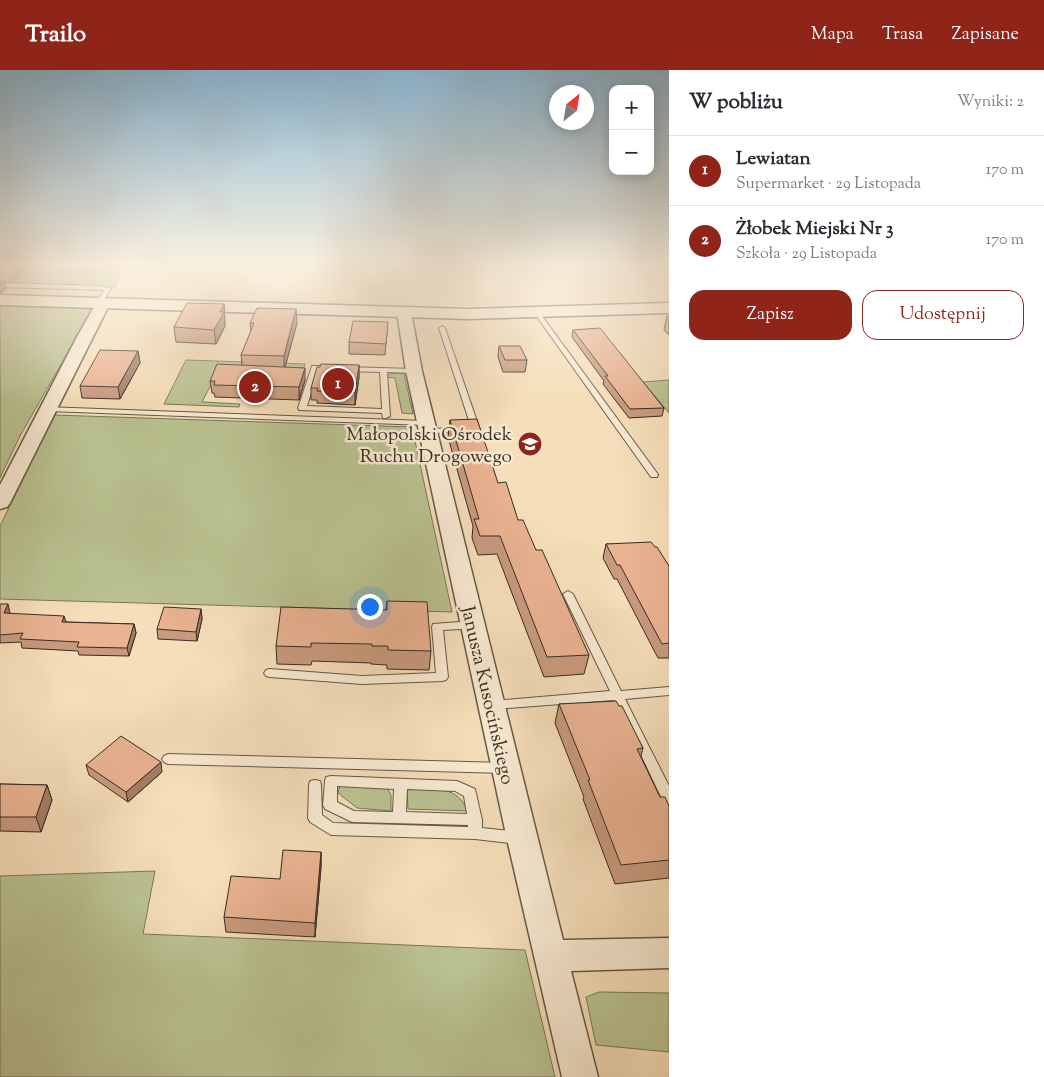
<!DOCTYPE html>
<html lang="pl">
<meta charset="utf-8">
<style>
body{margin:0;font-family:"Sorts Mill Goudy",serif;background:#f2f2f3;color:#2b2b33}
.controls{position:absolute;right:15px;top:15px;display:grid;overflow:hidden;border-radius:10px;box-shadow:0 2px 12px #0003}
.controls button{width:45px;height:45px;display:grid;place-items:center;padding:0;border:0;border-bottom:1px solid #e1e1e2;background:#fff;color:#2b2b33;font:25px sans-serif}
.compass{position:absolute;left:549px;top:15px;width:45px;height:45px;border-radius:50%;background:#fff;box-shadow:0 2px 12px #0003;rotate:30deg}
.you{position:absolute;left:369px;top:536px;width:18px;height:18px;margin:-12px;border:4px solid #fff;border-radius:50%;background:#1a73e8;box-shadow:0 0 0 8px #1a73e833}
.badge{display:grid;place-items:center;width:32px;height:32px;border-radius:50%;background:#8f2418;color:#fff;font-size:16px;font-weight:700}
.pin{position:absolute;translate:-50% -50%;border:2px solid #fff;box-shadow:0 1px 5px #0006}
.list{margin:0;padding:0;list-style:none}
h2{display:flex;justify-content:space-between;align-items:center;height:65px;margin:0;padding:0 20px;font-size:21px}
h2 small{font-size:16px;font-weight:400;color:#7c7c81}
.list li{display:grid;grid-template-columns:32px 1fr auto;gap:15px;align-items:center;box-sizing:border-box;height:70px;padding:0 20px;border-top:1px solid #e1e1e2}
.list b{display:block;font-size:19px;white-space:nowrap}
.list p{margin:0;font-size:16px;white-space:nowrap;color:#7c7c81}
.list em{font-size:16px;font-style:normal;color:#7c7c81}
.actions{display:flex;gap:10px;padding:15px 20px}
.actions a{flex:1;padding:11px 0;border:1px solid #8f2418;border-radius:15px;text-align:center;font-size:18px;color:#8f2418}
.actions .main{background:#8f2418;color:#fff}
.map{position:relative;flex:none;width:669px;height:1007px;overflow:hidden}
header{display:flex;align-items:center;gap:30px;box-sizing:border-box;height:70px;padding:0 25px;background:#8f2418;color:#fff}
header strong{font-size:24px}
nav{display:flex;gap:28px;margin-inline-start:auto;font-size:18px}
main{display:flex}
aside{flex:1;background:#fff}
.map>svg:first-child{display:block}
</style>
<header>
<strong>Trailo</strong>
<nav><a>Mapa</a><a>Trasa</a><a>Zapisane</a></nav>
</header>
<main>
<div class="map">
<svg width="669" height="1007" viewBox="0 0 669 1007">
<rect width="100%" height="100%" fill="#f5deb9"/>
<filter id="stains"><feTurbulence type="fractalNoise" baseFrequency=".004" numOctaves="4"/><feColorMatrix values="0 0 0 0 .2 0 0 0 0 .09 0 0 0 0 .02 0 0 0 .5 -.17"/></filter>
<radialGradient id="worn" r=".72"><stop offset=".6" stop-color="#630" stop-opacity="0"/><stop offset="1" stop-color="#630" stop-opacity=".3"/></radialGradient>
<!-- green -->
<g fill="#bac291" stroke="#78775b">
<path d="M0,198L120,202L115,217L0,214Z"/>
<path d="M0,233L84,236L92,240L20,366L0,408Z"/>
<path d="M186,290L305,294L302,304L218,301L202,332L240,334L239,337L164,334Z"/>
<path d="M397,303L404,304L413,344L402,343L395,308L386,307L390,304Z"/>
<path d="M669,310V343L643,312Z"/>
<path d="M54,345L412,357L452,542L0,529V456Z"/>
<path d="M340,714L386,716L391,725V741L357,738L338,723Z"/>
<path d="M412,717C434,718 460,717 467,741L408,739L407,720Z"/>
<path d="M155,801L143,864L525,880L555,1007H0V806Z"/>
<path d="M599,922L669,923V982L596,975L586,927Z"/>
</g>
<g fill="none" stroke-linecap="round" stroke-linejoin="round">
<defs>
<g id="service">
<path d="M0,213L103,216L111,219L104,230L106,233L103,235L98,230L104,220L0,217Z"/>
<path d="M535,242H539L657,403L658,405L657,407H651L535,244Z"/>
<path d="M442,256L445,258L480,360L479,362H473L472,360L439,258Z"/>
<path d="M312,296H330L334,298L330,300H318L307,336L382,339L380,302L347,301H344V297L414,299L418,301L414,303L387,302L390,346L386,348H383L382,343L299,340L298,338Z"/>
<path d="M45,337L426,351L430,353L426,355L48,341L44,339Z"/>
<path d="M462,358L466,360L465,362L428,363L424,361L428,359Z"/>
<path d="M568,521L573,524L621,621L669,617V625L625,629L669,716V734L664,733L614,630L493,639L489,638L487,635L489,632L493,631L610,621L563,524Z"/>
<path d="M473,551L477,552L478,555L477,558L443,560L448,607L446,610L442,611L362,614L270,607L266,606L264,603L266,600L270,599L362,606L436,603L432,557L433,554Z"/>
<path d="M168,684L505,693L510,694L511,698L510,702L505,703L168,694L164,692L162,689L164,686Z"/>
<path d="M331,706L457,711L475,719L482,750V758L520,762L525,764L527,768L525,772L520,774L475,769L331,765L310,752L308,748L309,715L310,711L315,710L320,711L321,715L322,745L333,753L468,757V755L352,752L325,739L323,735L325,711L326,707ZM337,716L394,719L393,742L354,741L337,732ZM407,719L455,721L464,726L467,744L406,742Z"/>
</g>
<g id="minor">
<path d="M103,229L110,233L10,433L7,437L0,439V415L78,265L98,230Z"/>
<path d="M404,238L411,242L422,301L563,870L669,868V898L571,901L598,1007H562L507,769L406,301L397,242Z"/>
</g>
<path id="tertiary" d="M0,225L468,239L669,233V243L468,249L0,235Z"/>
</defs>
<!-- service casing -->
<use href="#service" stroke="#66584a" stroke-width="2"/>
<!-- minor casing -->
<use href="#minor" stroke="#66584a" stroke-width="3"/>
<!-- tertiary casing -->
<use href="#tertiary" stroke="#66584a" stroke-width="3"/>
<!-- service -->
<use href="#service" fill="#f8ead2" fill-rule="evenodd"/>
<!-- minor -->
<use href="#minor" fill="#f8ead2" fill-rule="evenodd"/>
<!-- tertiary -->
<use href="#tertiary" fill="#f8ead2" fill-rule="evenodd"/>
</g>
<!-- wall -->
<g fill="#c99a7e" stroke="#372c25">
<path d="M30,194L13,212H1L6,219L0,223V196Z"/>
<path d="M224,234L225,256L216,274L176,272L174,257Z"/>
<path d="M667,246H669V265L664,260Z"/>
<path d="M388,252L385,285L349,284V272Z"/>
<path d="M250,253H297L285,297L305,310L299,330L215,327L214,323H212L210,311L242,295L241,285L251,262Z"/>
<path d="M573,260L664,338L662,346L629,348L603,314L604,311L572,267Z"/>
<path d="M499,276L527,290L525,302H503L498,287Z"/>
<path d="M138,281L140,293L120,329L82,328L80,316Z"/>
<path d="M359,295V307L355,335L317,333V330H311V318Z"/>
<path d="M450,350L498,413L518,450L536,480L589,585L584,604L544,607L497,484L478,485L472,468L473,456L448,367Z"/>
<path d="M606,474L655,477L669,496V588H658L617,509H614L603,488Z"/>
<path d="M387,531L431,581L429,600L387,599V595L371,594V593L312,591L311,595L277,594L276,576L386,540Z"/>
<path d="M0,534L10,543V544L66,552L134,554L136,563L129,586L79,585L78,581L22,578L21,572L0,573Z"/>
<path d="M201,539L202,549L197,571L158,569L157,559Z"/>
<path d="M559,634L619,636L643,678L641,686L660,727L669,736V808L615,814L583,729L584,727L555,653Z"/>
<path d="M86,695L162,702L128,732L89,705Z"/>
<path d="M0,714L47,715L52,730L41,762L0,761Z"/>
<path d="M321,782V797L315,867L226,862L224,847L280,809Z"/>
</g>
<!-- shaded-wall -->
<g fill="#a47d66" stroke="#372c25">
<path d="M22,194H30L13,212L12,205Z"/>
<path d="M5,212L6,219L0,223V215Z"/>
<path d="M224,234L225,256L216,274L214,260L220,242Z"/>
<path d="M296,239L297,253L284,301V286Z"/>
<path d="M138,281L140,293L120,329L118,317Z"/>
<path d="M359,295V307L355,335V323Z"/>
<path d="M305,298V310L299,330V317Z"/>
<path d="M8,534L10,543L7,552L4,543Z"/>
<path d="M201,539L202,549L197,571L196,562Z"/>
<path d="M64,546L67,554L62,552Z"/>
<path d="M134,554L136,563L129,586L127,578Z"/>
<path d="M161,692L162,702L128,732L126,722Z"/>
<path d="M47,715L52,730L41,762L36,747Z"/>
<path d="M321,782V797L315,867V853Z"/>
</g>
<!-- building -->
<g fill="#eab392" stroke="#372c25">
<path d="M1,194H22L12,205H0V196Z"/>
<path d="M0,212H5L0,215Z"/>
<path d="M187,233L224,234L220,242H224L214,260L174,257Z"/>
<path d="M257,238L296,239L284,286L241,285L254,253H250Z"/>
<path d="M353,251L388,252L386,274L349,272Z"/>
<path d="M600,258L664,338L630,339L605,306H608L573,260Z"/>
<path d="M499,276H520L527,290H505Z"/>
<path d="M100,280L138,281L118,317L80,316Z"/>
<path d="M217,294L305,298L299,317L214,315L215,311H210Z"/>
<path d="M321,294L359,295L355,323L317,321L318,318H311L317,297H320Z"/>
<path d="M477,349L498,413L506,412L518,450H523L536,480H542L589,585L547,587L500,466H480L474,449H479L450,350Z"/>
<path d="M651,472L655,477H657L669,496V573L662,574L620,495H617L606,474Z"/>
<path d="M387,531L427,532L431,581L388,580V576H372V574L311,573V577L276,576L281,537L387,540Z"/>
<path d="M0,534H8L4,543L64,546L62,552L134,554L127,578L77,577L79,572L20,569L23,563L0,565Z"/>
<path d="M164,537L201,539L196,562L157,559Z"/>
<path d="M616,631L619,636H622L643,678L637,679L660,727H665L669,736V790L621,795L588,710H590L559,634Z"/>
<path d="M121,666L161,692L126,722L86,695Z"/>
<path d="M0,714L47,715L36,747H0Z"/>
<path d="M283,780L321,782L315,853L224,847L231,806L280,809Z"/>
</g>
<!-- sky -->
<linearGradient id="sky" x2="0" y2="1"><stop stop-color="#8ab7d4"/><stop offset="0.58" stop-color="#faf0e0"/><stop offset="1" stop-color="#faf0e0" stop-opacity="0"/></linearGradient>
<rect width="669" height="335" fill="url(#sky)"/>
<!-- icons -->
<defs>
<symbol id="school-disc" viewBox="-11 -11 22 22"><circle r="9.5" fill="#8f2418" stroke="#f8ead2"/><path d="M0-5L7-2L0 1L-7-2ZM-4 1L0 2.5L4 1V4Q0 6-4 4Z" fill="#fff"/></symbol>
</defs>
<g fill-rule="evenodd">
<use href="#school-disc" x="516" y="360" width="28" height="28"/>
</g>
<g text-anchor="middle" stroke-width="5" stroke-linejoin="round" paint-order="stroke">
<!-- poi labels -->
<g font-size="19" fill="#372c25" stroke="#f8ead2" text-anchor="end">
<text x="512" y="370">Małopolski Ośrodek<tspan x="512" dy="22">Ruchu Drogowego</tspan></text>
</g>
<!-- street labels -->
<g font-size="19" fill="#372c25" stroke="#f8ead2">
<text transform="translate(489 625) rotate(77)" y="7">Janusza Kusocińskiego</text>
</g>
</g>
<rect width="100%" height="100%" filter="url(#stains)"/>
<rect width="100%" height="100%" fill="url(#worn)"/>
</svg>
<div class="controls">
<button>+</button>
<button>−</button>
</div>
<svg class="compass" viewBox="-18 -18 36 36"><path d="M0-13l5 13h-10z" fill="#e53935"/><path d="M0 13l5-13h-10z" fill="#7c7c81"/></svg>
<div class="you"></div>
<div class="pin badge" style="left:338px;top:314px">1</div>
<div class="pin badge" style="left:255px;top:317px">2</div>
</div>
<aside>
<h2>W pobliżu<small>Wyniki: 2</small></h2>
<ul class="list">
<li><span class="badge">1</span><div><b>Lewiatan</b><p>Supermarket · 29 Listopada</p></div><em>170 m</em></li>
<li><span class="badge">2</span><div><b>Żłobek Miejski Nr 3</b><p>Szkoła · 29 Listopada</p></div><em>170 m</em></li>
</ul>
<div class="actions"><a class="main">Zapisz</a><a>Udostępnij</a></div>
</aside>
</main>
